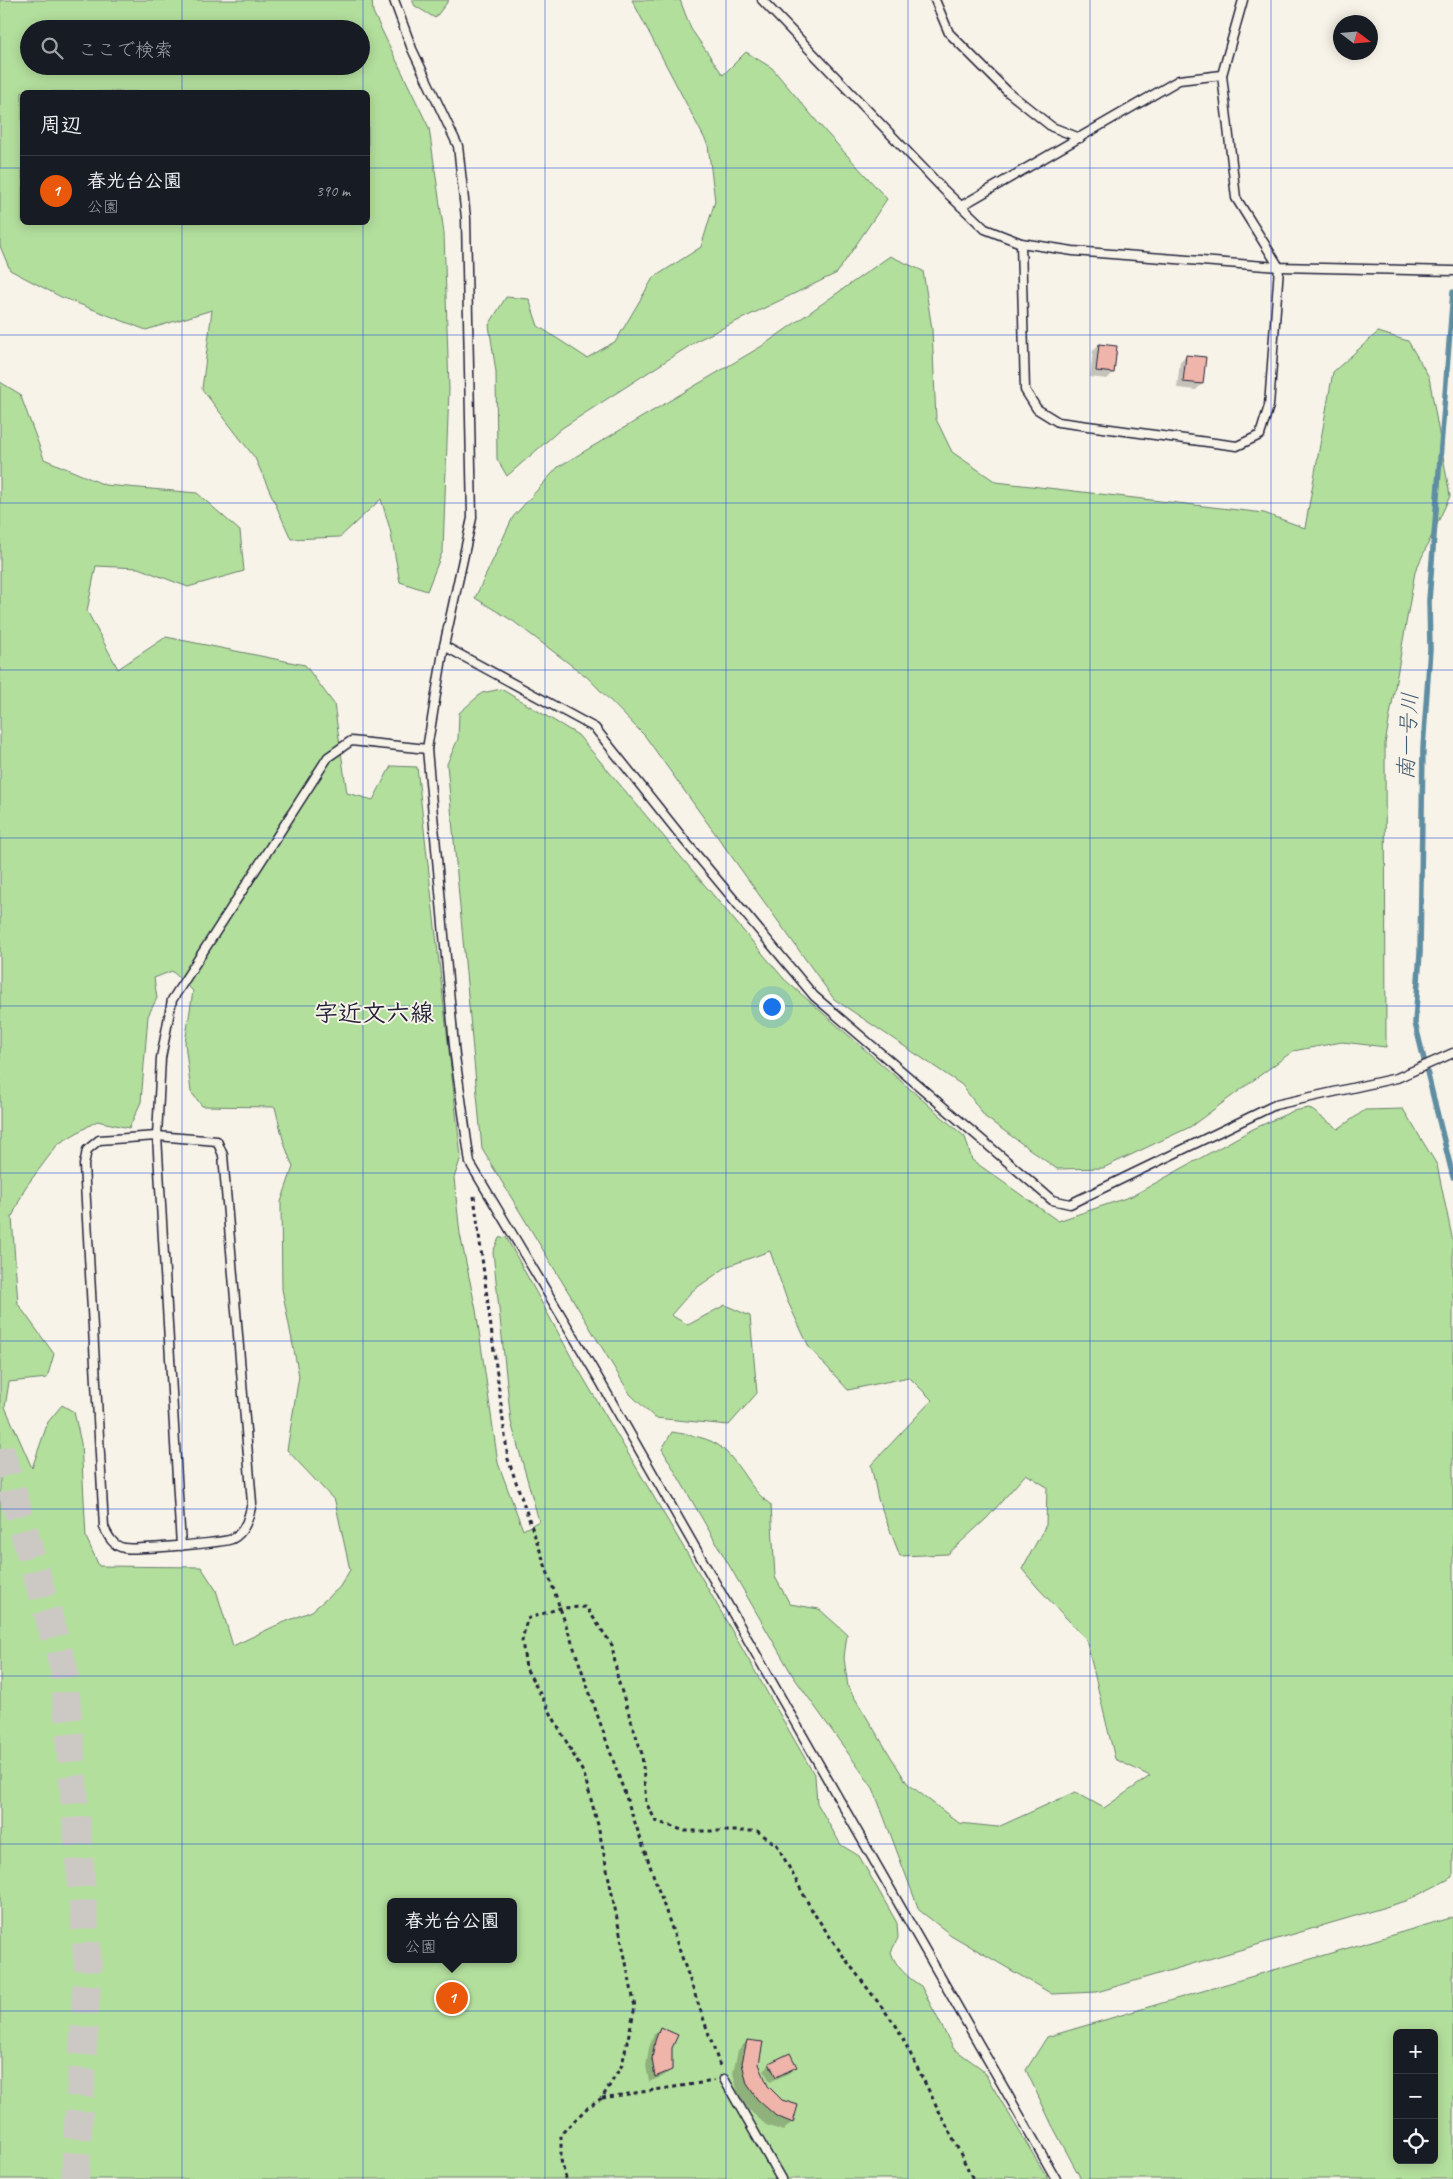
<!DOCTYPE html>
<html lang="ja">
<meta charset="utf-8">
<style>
body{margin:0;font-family:Caveat,"Klee One",sans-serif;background:#20242c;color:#f1f3f6}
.controls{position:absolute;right:15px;bottom:15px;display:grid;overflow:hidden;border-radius:8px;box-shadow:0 2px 12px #0003}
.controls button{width:45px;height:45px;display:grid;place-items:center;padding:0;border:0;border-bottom:1px solid #363941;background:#171b24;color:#f1f3f6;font:25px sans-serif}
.compass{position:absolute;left:1333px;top:15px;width:45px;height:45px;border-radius:50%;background:#171b24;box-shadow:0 2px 12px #0003;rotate:106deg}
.you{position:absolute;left:771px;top:1006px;width:18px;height:18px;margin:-12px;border:4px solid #fff;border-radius:50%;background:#1a73e8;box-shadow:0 0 0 8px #1a73e833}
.badge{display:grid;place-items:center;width:32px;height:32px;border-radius:50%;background:#ea580c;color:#fff;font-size:16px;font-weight:700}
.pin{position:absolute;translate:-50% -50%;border:2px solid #fff;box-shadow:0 1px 5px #0006}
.popup{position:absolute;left:387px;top:1898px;width:130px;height:65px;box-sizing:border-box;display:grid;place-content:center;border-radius:8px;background:#171b24;filter:drop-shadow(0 1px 4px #0005);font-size:16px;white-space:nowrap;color:#9ea1a6}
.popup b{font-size:19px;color:#f1f3f6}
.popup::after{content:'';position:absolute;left:50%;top:100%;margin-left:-10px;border:10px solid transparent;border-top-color:#171b24}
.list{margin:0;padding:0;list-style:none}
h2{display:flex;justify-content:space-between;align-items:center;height:65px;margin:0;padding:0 20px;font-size:21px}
h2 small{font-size:16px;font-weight:400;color:#9ea1a6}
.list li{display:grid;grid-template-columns:32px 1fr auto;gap:15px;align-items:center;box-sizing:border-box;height:70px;padding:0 20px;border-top:1px solid #363941}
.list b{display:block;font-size:19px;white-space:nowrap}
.list p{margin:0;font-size:16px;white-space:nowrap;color:#9ea1a6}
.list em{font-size:16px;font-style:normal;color:#9ea1a6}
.icon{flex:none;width:28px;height:28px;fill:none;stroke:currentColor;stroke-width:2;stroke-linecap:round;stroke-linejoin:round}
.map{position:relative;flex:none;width:1453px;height:2179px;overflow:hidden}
.search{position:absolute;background:#171b24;box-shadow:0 2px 12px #0003;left:20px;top:20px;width:350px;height:55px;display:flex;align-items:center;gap:12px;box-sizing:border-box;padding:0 18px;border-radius:28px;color:#9ea1a6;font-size:19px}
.panel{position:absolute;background:#171b24;box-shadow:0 2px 12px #0003;left:20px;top:90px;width:350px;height:135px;border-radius:8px}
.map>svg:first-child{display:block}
</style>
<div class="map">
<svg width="1453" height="2179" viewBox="0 0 1453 2179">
<rect width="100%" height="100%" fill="#f7f3e8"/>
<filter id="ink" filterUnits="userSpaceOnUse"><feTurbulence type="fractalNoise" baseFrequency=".02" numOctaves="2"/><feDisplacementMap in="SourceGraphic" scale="10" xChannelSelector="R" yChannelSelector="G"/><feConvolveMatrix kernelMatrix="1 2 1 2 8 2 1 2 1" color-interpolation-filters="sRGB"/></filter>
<g filter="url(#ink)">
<!-- green -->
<g fill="#b3df9d" stroke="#6a806c" fill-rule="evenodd">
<path d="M0,0H372L373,12L429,128L444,233L449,389L443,550L427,591L400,582L390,529L381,499L340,537L291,539L255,458L202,389L212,310L146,330L61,297L10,270L0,246ZM29,29H361V66H29ZM22,92H368V222H22Z"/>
<path d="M412,0H449L435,18L415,6Z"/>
<path d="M632,0H680L691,29L723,75L746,52L772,68L825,131L887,199L837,273L700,339L562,428L507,476L497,459L496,372L489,325L506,297L529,299L538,326L587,358L616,341L653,278L701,247L715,201L708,145Z"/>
<path d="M890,256L923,271L932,329L936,419L952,452L996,482L1264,513L1305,528L1333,372L1378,332L1408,341L1429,377L1450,496L1415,572L1385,744L1386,1047L1342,1042L1293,1051L1190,1127L1103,1168L1057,1169L985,1117L962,1085L834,999L645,736L587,677L513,621L475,598L513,517L558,467L762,346Z"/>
<path d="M0,382L20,394L44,459L105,485L197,493L240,531L244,571L188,587L138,568L96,566L87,611L118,669L166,637L305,665L334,704L347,793L373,800L391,766L417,767L461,1157L454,1178L460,1234L476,1310L498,1463L523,1530L539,1521L511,1422L493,1252L499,1238L506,1237L574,1362L700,1575L815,1776L817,1803L841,1845L859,1856L897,1923L898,1938L891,1952C895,1966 909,1979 921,1986L953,2048L982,2069L1048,2179H1019L1016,2177L1005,2176L1006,2179H0ZM172,971L193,991L185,1043L191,1092L202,1106L275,1107L284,1143L293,1167L281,1202L282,1289L299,1376L287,1450L335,1501L350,1570L339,1588L312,1611L275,1626L233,1646L216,1590L201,1567L99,1566L86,1537L81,1443L74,1412L62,1405L48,1422L32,1468L5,1407L9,1382L47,1378L54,1354L18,1304L12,1217L25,1188L58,1144L97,1121L129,1128L141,1102L148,1016L157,998L154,978ZM391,1902H513V1959H391Z"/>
<path d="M501,689L578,735L784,979L965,1137L972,1160L1058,1221L1132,1196L1253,1129L1293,1111L1309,1108L1338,1129L1365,1110L1403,1109L1437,1165L1453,1242V1877L1406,1901L1097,1992L1052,1994L951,1935L919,1910L873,1788L793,1676L662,1449L672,1432C688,1435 711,1437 723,1449C742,1466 748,1488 771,1505L775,1577L790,1604L819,1609L847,1634L844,1658L848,1687L907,1783L959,1823L998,1827L1075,1792L1104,1808L1150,1776L1115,1759L1086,1639L1038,1588L1022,1569L1046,1525L1047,1487L1026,1474L987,1518L948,1554L900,1556L878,1499L871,1465L932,1400L909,1377L848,1390L809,1347L787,1300L770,1251L728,1266L692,1291L671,1315L688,1325L725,1305L750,1316L757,1393L729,1425L655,1418L630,1394L482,1149L447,764L458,739L459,713L482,693Z"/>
<path d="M1453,1917V2179H1081L1052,2125L1026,2070L1047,2037ZM1397,2033H1434V2160H1397Z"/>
</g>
<!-- shadow -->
<g fill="#0003">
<path d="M1099,345L1113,373L1107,379L1090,377L1093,351Z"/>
<path d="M1186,356L1202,384L1196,390L1177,388L1180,362Z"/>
<path d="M660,2028L671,2048V2069L664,2076L649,2082L646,2066L649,2048L654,2034Z"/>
<path d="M747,2041L767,2087L782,2101L792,2122L783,2131L766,2125L748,2109L738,2093L733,2073L738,2050Z"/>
<path d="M770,2064L795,2067L789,2073L770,2082L764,2070Z"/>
</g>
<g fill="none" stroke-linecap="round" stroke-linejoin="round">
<!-- stream -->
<path stroke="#5f8da1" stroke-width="5.5" d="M1453,292L1429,600L1430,649L1423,748L1420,953L1415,1023L1453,1177"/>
</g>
<!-- building -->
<g fill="#efb4aa" stroke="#22223b">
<path d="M1099,344L1117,346L1114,373L1096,371Z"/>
<path d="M1186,355L1206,357L1203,384L1183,382Z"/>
<path d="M660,2027L678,2035L672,2048V2070L655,2077L652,2059L655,2041Z"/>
<path d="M747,2040L763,2042L759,2064L768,2086L782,2100L798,2105L793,2123L776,2116L757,2099L747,2084L742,2063Z"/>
<path d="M790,2053L797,2067L776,2077L769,2063Z"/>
</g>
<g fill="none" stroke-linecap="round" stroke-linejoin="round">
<!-- highway-tunnel -->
<path stroke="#ccc9c5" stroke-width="28" stroke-dasharray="28 14" stroke-linecap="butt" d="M0,1449L64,1669L88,1965L75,2179"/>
<defs>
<g id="lane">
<path d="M394,0L412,49L458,146L466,218L472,518L444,646L427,749L455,1056L470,1163L600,1381L1056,2179"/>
<path d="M762,0L944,190L985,229L1021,243L1073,251L1279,267L1453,271"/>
<path d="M935,0L949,33L1008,92L1052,127L1080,138"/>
<path d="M961,206L1179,80L1222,75"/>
<path d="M1021,243L1025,390L1037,409L1058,422L1237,446L1260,435L1269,406L1279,267L1236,198L1222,75L1243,0"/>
<path d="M444,646L595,728L685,841L814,996L1052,1200L1070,1204L1275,1105L1397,1078L1453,1053"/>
<path d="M157,1136L217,1141L223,1155L252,1503C249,1516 246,1532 232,1539C223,1543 134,1550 124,1548C113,1546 108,1536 104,1527L84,1165L87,1150L99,1140Z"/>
<path d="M181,1546L157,1136L161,1058L172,1000L328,757L351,741L427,749"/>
<path d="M724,2079L781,2179"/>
</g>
</defs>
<!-- lane casing -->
<use href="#lane" stroke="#22223b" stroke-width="11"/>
<!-- path -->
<g stroke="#22223b" stroke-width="3" stroke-dasharray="4 4" stroke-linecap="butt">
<path d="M474,1196L508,1459L721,2069"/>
<path d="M602,2098L714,2081"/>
<path d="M566,2179L561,2160V2134L588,2107L602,2098L622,2065L635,2007L598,1825L584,1774L526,1668L522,1641L527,1619L560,1608L586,1607L612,1645L618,1680L642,1754L646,1803L656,1821L685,1831H757L777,1845L813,1912L846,1960L897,2027L973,2179"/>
</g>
<!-- lane -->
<use href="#lane" stroke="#f7f3e8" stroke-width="8"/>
</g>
</g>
<!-- grid -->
<path fill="none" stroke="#1d4ed8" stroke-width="1" stroke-opacity="0.55" d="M182,0V29M363,0V92M545,0V2179M726,0V2179M908,0V2179M1090,0V2179M1271,0V2179M182,66V92M0,168H22M368,168H1453M182,222V2179M363,222V2179M0,335H1453M0,503H1453M0,670H1453M0,838H1453M0,1006H1453M0,1173H1453M0,1341H1453M0,1509H1453M0,1676H1453M0,1844H1453M0,2011H1453"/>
<g text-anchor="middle" stroke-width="4" stroke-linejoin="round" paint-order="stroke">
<!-- water labels -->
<g font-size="22" font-style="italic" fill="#40586e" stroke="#f7f3e8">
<text transform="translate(1407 736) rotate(-87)" y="8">南一号川</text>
</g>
<!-- quarter labels -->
<g font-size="24" font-weight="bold" fill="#22223b" stroke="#f7f3e8">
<text x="374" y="1021">字近文六線</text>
</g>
</g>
</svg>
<div class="controls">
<button>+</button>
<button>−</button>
<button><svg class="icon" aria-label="locate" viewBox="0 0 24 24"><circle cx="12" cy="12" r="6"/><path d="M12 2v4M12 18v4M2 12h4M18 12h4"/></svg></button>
</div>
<svg class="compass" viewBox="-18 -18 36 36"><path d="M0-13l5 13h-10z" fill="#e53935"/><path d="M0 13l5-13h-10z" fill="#9ea1a6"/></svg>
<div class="you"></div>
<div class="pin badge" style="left:452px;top:1998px">1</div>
<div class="popup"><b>春光台公園</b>公園</div>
<div class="search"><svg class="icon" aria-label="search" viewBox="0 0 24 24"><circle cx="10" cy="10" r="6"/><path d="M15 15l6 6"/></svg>ここで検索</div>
<section class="panel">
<h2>周辺<small></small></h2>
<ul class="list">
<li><span class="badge">1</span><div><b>春光台公園</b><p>公園</p></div><em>390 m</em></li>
</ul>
</section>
</div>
